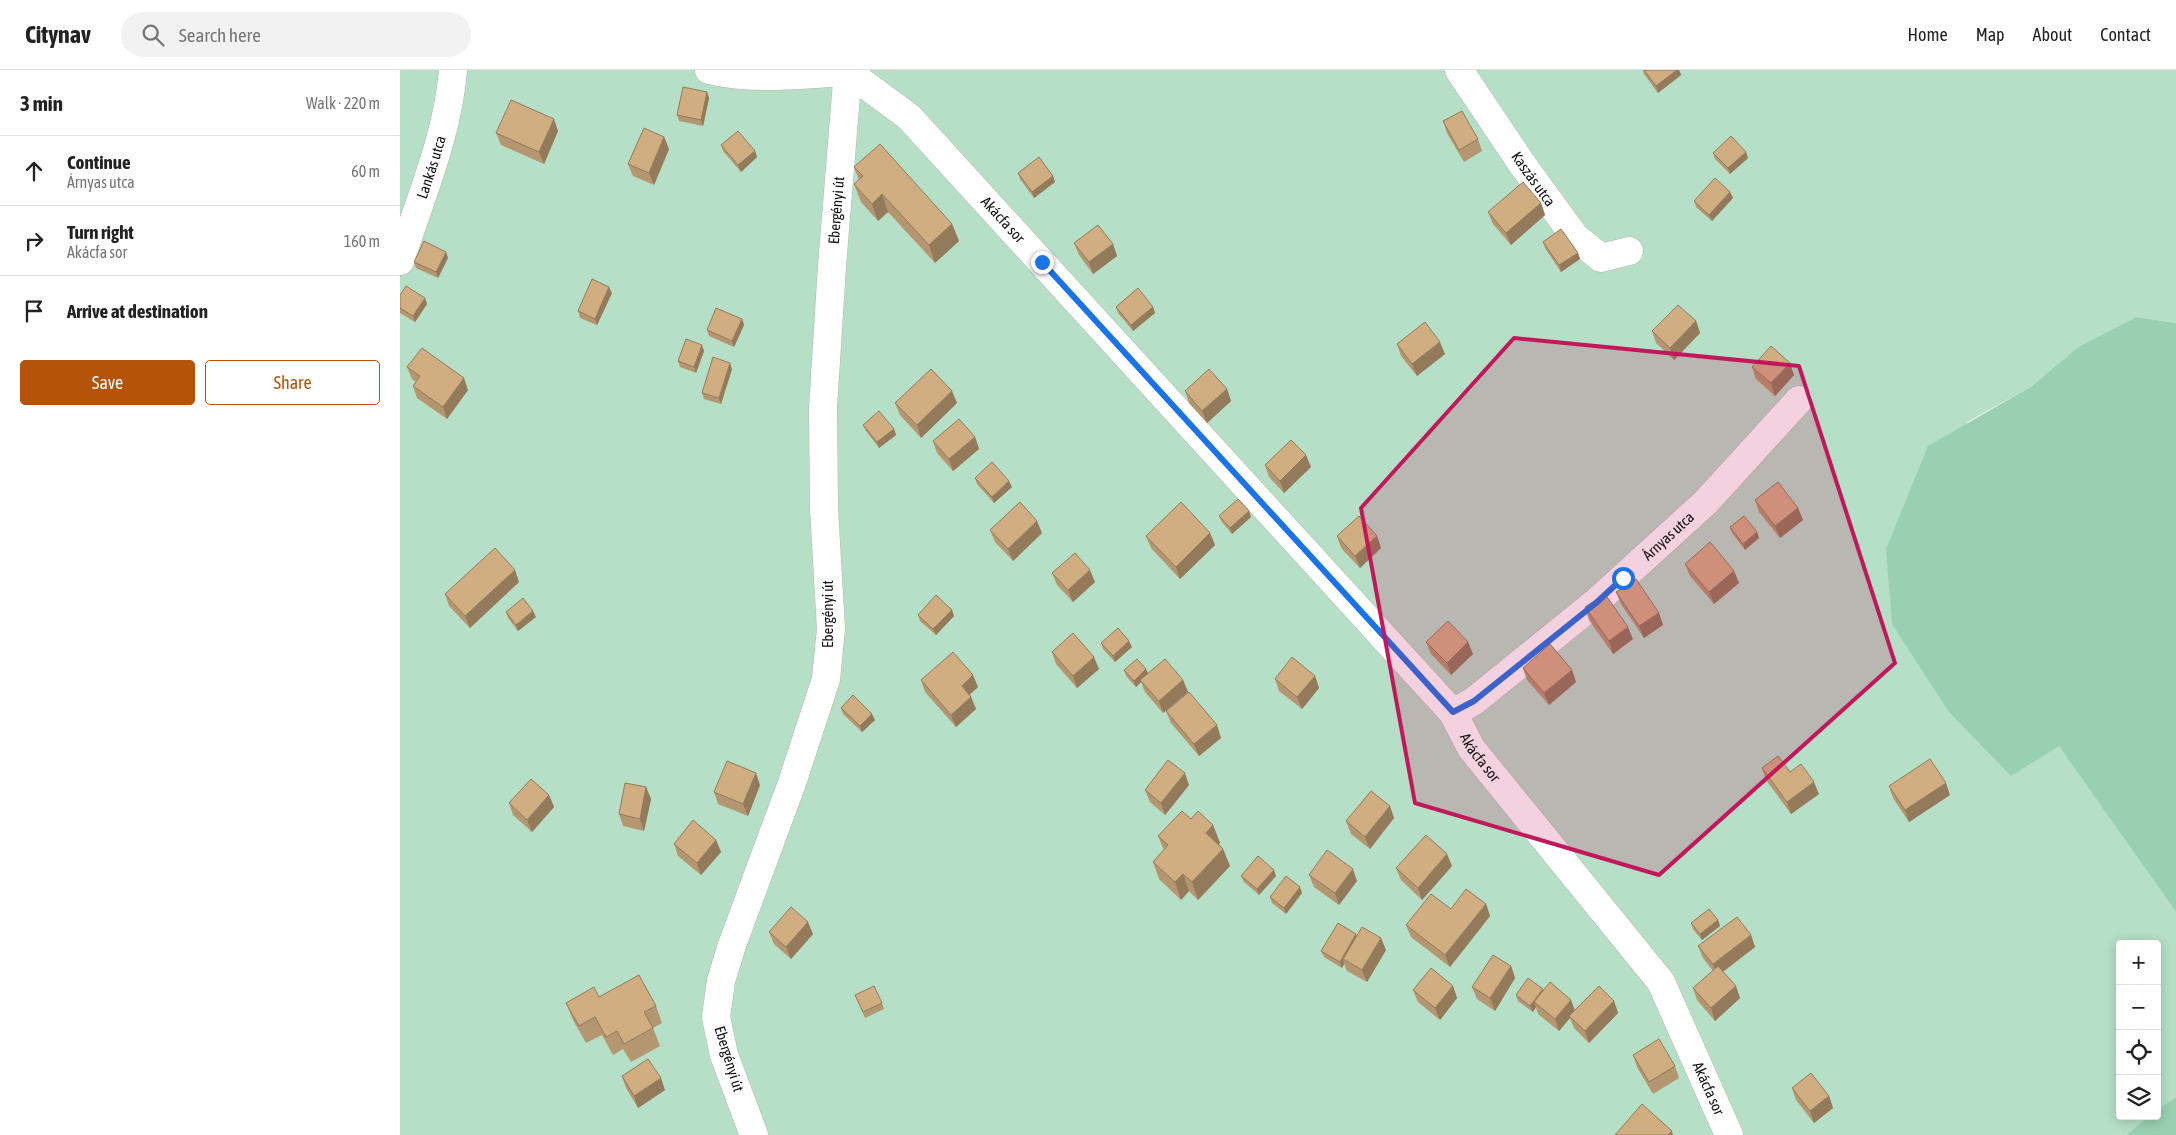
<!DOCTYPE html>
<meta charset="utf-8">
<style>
body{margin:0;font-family:"Asap Condensed",sans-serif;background:#f2f2f2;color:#222}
.controls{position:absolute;right:15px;bottom:15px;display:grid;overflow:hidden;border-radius:5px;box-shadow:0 2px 12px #0003}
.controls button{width:45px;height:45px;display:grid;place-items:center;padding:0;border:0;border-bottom:1px solid #e0e0e0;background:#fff;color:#222;font:25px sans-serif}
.stop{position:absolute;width:15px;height:15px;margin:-11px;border:4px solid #1a73e8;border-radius:50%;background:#fff}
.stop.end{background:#1a73e8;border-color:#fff;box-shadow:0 1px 5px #0008}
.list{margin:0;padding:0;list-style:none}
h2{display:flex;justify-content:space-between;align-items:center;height:65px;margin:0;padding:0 20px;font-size:21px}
h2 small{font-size:16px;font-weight:400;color:#767676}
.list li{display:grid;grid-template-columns:32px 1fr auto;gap:15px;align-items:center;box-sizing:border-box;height:70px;padding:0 20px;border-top:1px solid #e0e0e0}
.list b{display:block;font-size:19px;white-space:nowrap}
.list p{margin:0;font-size:16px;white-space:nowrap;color:#767676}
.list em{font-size:16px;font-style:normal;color:#767676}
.actions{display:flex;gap:10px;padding:15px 20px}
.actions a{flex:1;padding:11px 0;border:1px solid #b45309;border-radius:5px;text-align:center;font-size:18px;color:#b45309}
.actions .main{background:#b45309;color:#fff}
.icon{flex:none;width:28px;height:28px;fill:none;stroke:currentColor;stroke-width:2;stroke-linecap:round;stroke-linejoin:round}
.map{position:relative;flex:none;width:1776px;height:1065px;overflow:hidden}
header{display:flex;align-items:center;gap:30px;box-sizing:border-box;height:70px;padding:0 25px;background:#fff;border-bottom:1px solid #e0e0e0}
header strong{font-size:24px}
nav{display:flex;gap:28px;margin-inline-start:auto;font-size:18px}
.search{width:350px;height:45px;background:#f2f2f2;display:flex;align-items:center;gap:12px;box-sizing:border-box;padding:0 18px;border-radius:28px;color:#767676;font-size:19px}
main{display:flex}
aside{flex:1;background:#fff}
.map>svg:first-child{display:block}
</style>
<header>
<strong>Citynav</strong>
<div class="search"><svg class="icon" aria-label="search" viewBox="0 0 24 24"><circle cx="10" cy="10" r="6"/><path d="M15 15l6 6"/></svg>Search here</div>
<nav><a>Home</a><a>Map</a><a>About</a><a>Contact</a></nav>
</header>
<main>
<aside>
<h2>3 min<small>Walk · 220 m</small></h2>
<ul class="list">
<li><svg class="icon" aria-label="ahead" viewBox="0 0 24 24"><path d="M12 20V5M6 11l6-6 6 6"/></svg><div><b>Continue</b><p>Árnyas utca</p></div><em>60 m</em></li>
<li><svg class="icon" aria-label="right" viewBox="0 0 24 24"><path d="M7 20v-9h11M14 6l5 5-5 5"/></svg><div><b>Turn right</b><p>Akácfa sor</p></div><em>160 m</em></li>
<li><svg class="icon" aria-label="arrive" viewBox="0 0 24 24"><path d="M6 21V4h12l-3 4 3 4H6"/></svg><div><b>Arrive at destination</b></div></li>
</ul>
<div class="actions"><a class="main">Save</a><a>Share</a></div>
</aside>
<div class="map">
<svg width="1776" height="1065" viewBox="0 0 1776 1065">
<rect width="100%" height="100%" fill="#f4f2ed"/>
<!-- green -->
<path fill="#b6dfc7" d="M0,0H1776V253L1736,247L1678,277L1632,316L1567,352L1659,675L1776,842V1027L1757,1040V874H1720V1046H1749L1726,1065H0Z"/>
<!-- forest -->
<g fill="#99d0b1">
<path d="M1736,247L1776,253V842L1659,676L1611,706L1549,642L1492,554L1486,479L1528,376L1632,316L1678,277Z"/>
<path d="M1776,1027V1065H1726L1749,1046H1757V1040Z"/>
</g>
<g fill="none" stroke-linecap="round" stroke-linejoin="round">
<defs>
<g id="minor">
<path d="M309,0C353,11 403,4 448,2L451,0"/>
<path id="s1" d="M1059,0L1122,94L1175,167L1201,188L1229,181"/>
<path id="s2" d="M448,2L509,47L1053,643L1071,678L1261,912L1329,1065"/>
<path id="s3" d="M0,191C20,129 48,65 53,0"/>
<path id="s4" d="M1053,643L1074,631L1195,533L1306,432L1399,330"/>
<path id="s5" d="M354,1065L324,985L316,947L321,911L332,875L392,713L426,609L431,559L424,439L423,338L432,196L448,0"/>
</g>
</defs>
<!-- minor casing -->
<use href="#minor" stroke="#b8b7b2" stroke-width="29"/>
<!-- minor -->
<use href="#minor" stroke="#fff" stroke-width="28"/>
</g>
<!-- wall -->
<g fill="#b49670">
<path d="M1243,0H1279L1281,5L1258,23L1244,4Z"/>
<path d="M307,22L309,28L303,56L279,51L277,45Z"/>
<path d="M1043,51L1078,69L1082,81L1064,92L1047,63Z"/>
<path d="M158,61L144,94L101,75L96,63Z"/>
<path d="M264,67L269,79L254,115L233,106L228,94Z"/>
<path d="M321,75L355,81L357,87L341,102L323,81Z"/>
<path d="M1346,82L1348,88L1330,104L1315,89L1313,83Z"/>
<path d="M454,97L552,154L559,171L535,193L488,142L478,151L461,132L454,114L459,110Z"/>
<path d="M618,103L653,106L655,112L634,128L620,109Z"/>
<path d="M1330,122L1333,128L1312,151L1296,137L1294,131Z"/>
<path d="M1141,133L1145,145L1111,175L1093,154L1088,142Z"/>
<path d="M1143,172L1178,183L1180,189L1161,202L1145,178Z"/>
<path d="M674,173L713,174L717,186L693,204L679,185Z"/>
<path d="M48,188L38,208L16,198L14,192Z"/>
<path d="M212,223L197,255L180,248L178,241Z"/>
<path d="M0,225L25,228L27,234L15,252L0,243Z"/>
<path d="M716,237H753L755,243L733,261L718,243Z"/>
<path d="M342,249L344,255L334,277L309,266L307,260Z"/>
<path d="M1296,251L1300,263L1274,290L1256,273L1252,261Z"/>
<path d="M997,274L1045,284L1017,306L1001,286Z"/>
<path d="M304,281L296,303L280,297L278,291Z"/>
<path d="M7,297L68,320L47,349L17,328L13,316L16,312L12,309Z"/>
<path d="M1352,297L1394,305L1375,326L1356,309Z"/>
<path d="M332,299L321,334L304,329L302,323Z"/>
<path d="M827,319L831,331L807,353L789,333L785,321Z"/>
<path d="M495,333H557L521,368L500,345Z"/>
<path d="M463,355L494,359L496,365L479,378L466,361Z"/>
<path d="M575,367L579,379L553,401L537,383L533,371Z"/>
<path d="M865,395L911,397L884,423L869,407Z"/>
<path d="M575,408L612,417L594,433L577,414Z"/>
<path d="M1355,430L1398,438L1403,450L1380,468L1359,442Z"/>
<path d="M849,441L851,447L832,464L822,452L819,446Z"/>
<path d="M1330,457L1357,462L1359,468L1345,480L1332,463Z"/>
<path d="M590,460L642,463L613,491L595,472Z"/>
<path d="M810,463L815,475L780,509L751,478L746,466Z"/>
<path d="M937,466H977L981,478L960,498L941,478Z"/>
<path d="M1285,494L1334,501L1339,513L1314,534L1290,506Z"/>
<path d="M652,503L695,512L673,532L657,515Z"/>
<path d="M119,512L70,558L49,536L45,524Z"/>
<path d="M1216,522L1259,543L1263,555L1244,568L1221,534Z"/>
<path d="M1185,537L1233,569L1213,584L1189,550Z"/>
<path d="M552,540L554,546L536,565L520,551L518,545Z"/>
<path d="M106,542L136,547L118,561L108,548Z"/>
<path d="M1026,572H1068L1073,584L1051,605L1031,584Z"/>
<path d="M701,573L732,577L715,592L703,579Z"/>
<path d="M652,582L699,599L677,618L656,594Z"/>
<path d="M1123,598L1176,612L1149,635L1127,610Z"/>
<path d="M724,600L748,603L783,610L788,622L763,643L745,622L741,612L736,617L726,606Z"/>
<path d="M915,606L919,618L902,639L879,621L875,609Z"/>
<path d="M521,610L578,617L570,624L571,627L576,639L556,657L525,622Z"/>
<path d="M441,638L475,650L462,662L443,644Z"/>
<path d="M766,641L821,668L799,686L771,653Z"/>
<path d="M1362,698L1390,702L1419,724L1391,744L1366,710Z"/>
<path d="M360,715L348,746L318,734L314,722Z"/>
<path d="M789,715L765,745L750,732L745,720Z"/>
<path d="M1489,716L1550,725L1509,752L1493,728Z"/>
<path d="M246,717L251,729L244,761L223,756L219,744Z"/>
<path d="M149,725L154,737L132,762L113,745L109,733Z"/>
<path d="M994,748L970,779L951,764L946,751Z"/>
<path d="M791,749L813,755L820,773L819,774L823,779L830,796L798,830L789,821L781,830L759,809L753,792L764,780L758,766Z"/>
<path d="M316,770L321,782L301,805L278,786L274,774Z"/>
<path d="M1052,796L1022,830L1001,810L996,798Z"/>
<path d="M909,805L957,811L939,835L914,817Z"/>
<path d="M841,806H876L859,825L844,812Z"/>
<path d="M902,823L886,844L872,833L870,827Z"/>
<path d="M1086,834L1090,846L1050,897L1011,867L1006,855L1051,839Z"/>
<path d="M1318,850L1320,856L1302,870L1293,859L1291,853Z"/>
<path d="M369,862L413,864L391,889L374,874Z"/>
<path d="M957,865L986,880L967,912L947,901L944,894L942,898L924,887L921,881Z"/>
<path d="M1351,865L1355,877L1323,902L1340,928L1315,951L1297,930L1293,918L1313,901L1303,888L1298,876Z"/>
<path d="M1111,896L1115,908L1095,941L1077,929L1072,917Z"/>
<path d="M1053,916L1057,928L1040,950L1018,932L1013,920Z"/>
<path d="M1143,919V920L1171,930L1175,940L1214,931L1218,943L1189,973L1174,958L1170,948L1159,961L1138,944L1136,937L1133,942L1118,931L1116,925Z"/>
<path d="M455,925L482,933L484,939L465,948Z"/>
<path d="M199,927L256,936L262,953L253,958L260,976L231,992L223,979L213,985L202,965L186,973L173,950L166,933Z"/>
<path d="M1233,985L1275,996L1279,1008L1253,1024L1237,997Z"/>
<path d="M222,1006L265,1020L238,1038L226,1018Z"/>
<path d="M1392,1018L1429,1026L1433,1038L1414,1053L1396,1030Z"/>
</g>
<!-- shaded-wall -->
<g fill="#927a5b">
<path d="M1277,0H1279L1281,5L1258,23L1256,16Z"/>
<path d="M307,22L309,28L303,56L301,50Z"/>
<path d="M154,49L158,61L144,94L139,82Z"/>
<path d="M264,67L269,79L254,115L249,103Z"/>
<path d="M355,81L357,87L341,102L338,95Z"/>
<path d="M1346,82L1348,88L1330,104L1328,98Z"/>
<path d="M653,106L655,112L634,128L632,122Z"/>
<path d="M1330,122L1333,128L1312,151L1309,145Z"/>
<path d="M482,124L488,142L478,151L472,134Z"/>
<path d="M1141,133L1145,145L1111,175L1106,163Z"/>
<path d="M552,154L559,171L535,193L529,175Z"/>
<path d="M713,174L717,186L693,204L689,192Z"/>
<path d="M46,182L48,188L38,208L36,202Z"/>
<path d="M1178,183L1180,189L1161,202L1159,195Z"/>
<path d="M209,217L212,223L197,255L195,249Z"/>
<path d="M25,228L27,234L15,252L13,246Z"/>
<path d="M753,237L755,243L733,261L731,255Z"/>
<path d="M342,249L344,255L334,277L332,271Z"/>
<path d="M1296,251L1300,263L1274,290L1270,278Z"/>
<path d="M1040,272L1045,284L1017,306L1012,294Z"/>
<path d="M302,275L304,281L296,303L294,297Z"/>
<path d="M330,293L332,299L321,334L319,328Z"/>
<path d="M1390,293L1394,305L1375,326L1371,313Z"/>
<path d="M64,308L68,320L47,349L43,337Z"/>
<path d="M827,319L831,331L807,353L802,341Z"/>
<path d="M552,321L557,333L521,368L517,355Z"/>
<path d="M494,359L496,365L479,378L477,372Z"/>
<path d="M575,367L579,379L553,401L549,389Z"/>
<path d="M906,385L911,397L884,423L880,411Z"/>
<path d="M609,411L612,417L594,433L592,427Z"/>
<path d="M1398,438L1403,450L1380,468L1375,456Z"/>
<path d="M849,441L851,447L832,464L830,458Z"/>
<path d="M637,451L642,463L613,491L608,479Z"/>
<path d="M1357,462L1359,468L1345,480L1343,474Z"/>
<path d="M810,463L815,475L780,509L776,497Z"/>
<path d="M977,466L981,478L960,498L955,486Z"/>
<path d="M115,500L119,512L70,558L65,546Z"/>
<path d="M690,500L695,512L673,532L668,520Z"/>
<path d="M1334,501L1339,513L1314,534L1309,522Z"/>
<path d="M552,540L554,546L536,565L533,559Z"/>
<path d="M133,541L136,547L118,561L116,555Z"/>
<path d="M1259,543L1263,555L1244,568L1239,556Z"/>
<path d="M1228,557L1233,569L1213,584L1209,571Z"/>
<path d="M729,571L732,577L715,592L713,586Z"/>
<path d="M1068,572L1073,584L1051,605L1047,593Z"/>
<path d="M694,587L699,599L677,618L673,606Z"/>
<path d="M746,599L749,605L740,610L741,612L736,617L734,611Z"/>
<path d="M1172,600L1176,612L1149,635L1144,623Z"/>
<path d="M573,605L578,617L566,628L562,616Z"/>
<path d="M915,606L919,618L902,639L897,627Z"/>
<path d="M783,610L788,622L763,643L759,631Z"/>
<path d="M571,627L576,639L556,657L551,645Z"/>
<path d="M472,644L475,650L462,662L460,656Z"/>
<path d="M817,655L821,668L799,686L794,674Z"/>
<path d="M356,703L360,715L348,746L343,734Z"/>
<path d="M785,703L789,715L765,745L761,733Z"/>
<path d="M1414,712L1419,724L1391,744L1387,732Z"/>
<path d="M1546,713L1550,725L1509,752L1505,740Z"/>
<path d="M246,717L251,729L244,761L240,749Z"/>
<path d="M149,725L154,737L132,762L127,750Z"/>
<path d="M990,736L994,748L970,779L965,767Z"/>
<path d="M813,755L820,773L813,781L806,763Z"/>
<path d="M316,770L321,782L301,805L297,793Z"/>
<path d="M823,779L830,796L798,830L792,812Z"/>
<path d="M1047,784L1052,796L1022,830L1018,818Z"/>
<path d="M953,799L957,811L939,835L935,823Z"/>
<path d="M874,800L876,806L859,825L857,819Z"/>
<path d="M783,804L789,821L781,830L775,812Z"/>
<path d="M900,817L902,823L886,844L884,838Z"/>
<path d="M1086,834L1090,846L1050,897L1045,885Z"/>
<path d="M1318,850L1320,856L1302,870L1300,864Z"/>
<path d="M408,852L413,864L391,889L386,877Z"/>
<path d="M956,864L958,870L943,889L944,894L942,898L940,892Z"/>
<path d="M1351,865L1355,877L1317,906L1313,894Z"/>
<path d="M981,868L986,880L967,912L962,900Z"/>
<path d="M1111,896L1115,908L1095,941L1090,928Z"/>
<path d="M1053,916L1057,928L1040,950L1035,938Z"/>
<path d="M1336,916L1340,928L1315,951L1311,938Z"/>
<path d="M1143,919L1145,925L1134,932L1136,937L1133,942L1130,936Z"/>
<path d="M1171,930L1175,942L1169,946L1170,948L1159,961L1155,949Z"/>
<path d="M1214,931L1218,943L1189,973L1185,961Z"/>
<path d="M261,1008L265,1020L238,1038L234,1026Z"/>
<path d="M1429,1026L1433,1038L1414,1053L1410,1041Z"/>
<path d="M1272,1061L1273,1065H1268Z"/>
</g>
<!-- building -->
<g fill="#d1ae82" stroke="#927a5b">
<path d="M1244,0H1277L1256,16Z"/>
<path d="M283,17L307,22L301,50L277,45Z"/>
<path d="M111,30L154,49L139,82L96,63Z"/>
<path d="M1062,41L1078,69L1059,80L1043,51Z"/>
<path d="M244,58L264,67L249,103L228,94Z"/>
<path d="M338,61L355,81L338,95L321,75Z"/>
<path d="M1331,66L1346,82L1328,98L1313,83Z"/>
<path d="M480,74L552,154L529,175L482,124L472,134L454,114L463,106L454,97Z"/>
<path d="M639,87L653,106L632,122L618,103Z"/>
<path d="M1315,108L1330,122L1309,145L1294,131Z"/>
<path d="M1123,112L1141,133L1106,163L1088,142Z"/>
<path d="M698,155L713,174L689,192L674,173Z"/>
<path d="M1161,159L1178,183L1159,195L1143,172Z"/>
<path d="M24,171L46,182L36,202L14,192Z"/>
<path d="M192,209L209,217L195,249L178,241Z"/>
<path d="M6,216L25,228L13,246L0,238V225Z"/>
<path d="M738,218L753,237L731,255L716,237Z"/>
<path d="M1278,235L1296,251L1270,278L1252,261Z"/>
<path d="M316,238L342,249L332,271L307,260Z"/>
<path d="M1025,252L1040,272L1012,294L997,274Z"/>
<path d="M286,269L302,275L294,297L278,291Z"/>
<path d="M1371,276L1390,293L1371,313L1352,297Z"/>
<path d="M22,278L64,308L43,337L13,316L20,306L7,297Z"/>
<path d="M313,287L330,293L319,328L302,323Z"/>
<path d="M531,299L552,321L517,355L495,333Z"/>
<path d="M809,299L827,319L802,341L785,321Z"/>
<path d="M479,341L494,359L477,372L463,355Z"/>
<path d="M559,349L575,367L549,389L533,371Z"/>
<path d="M891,370L906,385L880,411L865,395Z"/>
<path d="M592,392L609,411L592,427L575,408Z"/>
<path d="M1378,412L1398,438L1375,456L1355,430Z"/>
<path d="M838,429L849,441L830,458L819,446Z"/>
<path d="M620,432L637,451L608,479L590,460Z"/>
<path d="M781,432L810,463L776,497L746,466Z"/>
<path d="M959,446L977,466L955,486L937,466Z"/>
<path d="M1344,446L1357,462L1343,474L1330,457Z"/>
<path d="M1310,472L1334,501L1309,522L1285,494Z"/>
<path d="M95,478L115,500L65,546L45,524Z"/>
<path d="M675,483L690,500L668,520L652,503Z"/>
<path d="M1236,509L1259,543L1239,556L1216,522Z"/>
<path d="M1205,524L1228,557L1209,571L1185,537Z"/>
<path d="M536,525L552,540L533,559L518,545Z"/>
<path d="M123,528L133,541L116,555L106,542Z"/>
<path d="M1048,551L1068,572L1047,593L1026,572Z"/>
<path d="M718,558L729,571L713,586L701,573Z"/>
<path d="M673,563L694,587L673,606L652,582Z"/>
<path d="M1150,574L1172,600L1144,623L1123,598Z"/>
<path d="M553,582L573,605L562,616L571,627L551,645L521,610Z"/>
<path d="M892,587L915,606L897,627L875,609Z"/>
<path d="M737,589L746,599L734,611L724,600Z"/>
<path d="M765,589L783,610L759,631L740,610Z"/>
<path d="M789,622L817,655L794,674L766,641Z"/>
<path d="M453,625L472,644L460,656L441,638Z"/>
<path d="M1378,686L1390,702L1401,694L1414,712L1387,732L1362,698Z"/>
<path d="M1530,689L1546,713L1505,740L1489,716Z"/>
<path d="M768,690L785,703L761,733L745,720Z"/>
<path d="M327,691L356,703L343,734L314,722Z"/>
<path d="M131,709L149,725L127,750L109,733Z"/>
<path d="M225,713L246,717L240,749L219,744Z"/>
<path d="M971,721L990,736L965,767L946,751Z"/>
<path d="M782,741L791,749L798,741L813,755L806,763L823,779L792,812L783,804L775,812L753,792L768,775L758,766Z"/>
<path d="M293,750L316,770L297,793L274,774Z"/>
<path d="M1026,765L1047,784L1018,818L996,798Z"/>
<path d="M927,780L953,799L935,823L909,805Z"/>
<path d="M858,786L874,800L857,819L841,806Z"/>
<path d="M886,806L900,817L884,838L870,827Z"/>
<path d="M1066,819L1086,834L1045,885L1006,855L1031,824L1051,839Z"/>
<path d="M391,837L408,852L386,877L369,862Z"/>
<path d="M1309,839L1318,850L1300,864L1291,853Z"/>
<path d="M1337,847L1351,865L1313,894L1298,876Z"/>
<path d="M938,853L956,864L940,892L921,881Z"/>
<path d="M962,857L981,868L962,900L943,889Z"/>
<path d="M1093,885L1111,896L1090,928L1072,917Z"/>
<path d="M1318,896L1336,916L1311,938L1293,918Z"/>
<path d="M1031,898L1053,916L1035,938L1013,920Z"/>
<path d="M239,905L256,936L244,942L253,958L224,974L217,961L206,967L195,947L179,956L166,933L194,917L199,927Z"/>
<path d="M1128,908L1143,919L1130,936L1116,925Z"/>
<path d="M1150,912L1171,930L1155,949L1134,932Z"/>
<path d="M474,916L482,933L463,942L455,925Z"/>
<path d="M1199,916L1214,931L1185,961L1169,946Z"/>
<path d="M1259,969L1275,996L1249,1012L1233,985Z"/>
<path d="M248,989L261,1008L234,1026L222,1006Z"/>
<path d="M1411,1003L1429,1026L1410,1041L1392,1018Z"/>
<path d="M1242,1034L1272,1061L1268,1065H1215Z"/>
</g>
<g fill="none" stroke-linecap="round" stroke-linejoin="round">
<!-- route -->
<path stroke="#1a73e8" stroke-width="6" d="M642,192L1053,642L1074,631L1196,533L1223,508"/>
</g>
<!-- marked area -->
<path fill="#c2185b" fill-opacity="0.2" stroke="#c2185b" stroke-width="4" stroke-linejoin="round" d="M1114,268L1399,296L1495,593L1259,805L1015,733L961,438Z"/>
<g text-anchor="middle" stroke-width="4.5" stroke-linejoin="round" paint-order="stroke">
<!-- street labels -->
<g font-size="15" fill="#100f0e" stroke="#fff">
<text dy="5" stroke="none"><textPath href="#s3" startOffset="99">Lankás utca</textPath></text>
<text dy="5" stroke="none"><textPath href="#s1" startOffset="132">Kaszás utca</textPath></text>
<text dy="5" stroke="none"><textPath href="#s5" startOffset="950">Ebergényi út</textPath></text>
<text dy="5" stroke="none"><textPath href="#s2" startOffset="215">Akácfa sor</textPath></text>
<text dy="5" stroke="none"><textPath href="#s4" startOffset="279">Árnyas utca</textPath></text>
<text transform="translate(428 544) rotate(-90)" y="5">Ebergényi út</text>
<text dy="5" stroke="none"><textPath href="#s2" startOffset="935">Akácfa sor</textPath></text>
<text transform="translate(329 989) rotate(73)" y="5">Ebergényi út</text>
<text dy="5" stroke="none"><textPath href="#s2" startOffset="1340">Akácfa sor</textPath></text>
</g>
</g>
</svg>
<div class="controls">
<button>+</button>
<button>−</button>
<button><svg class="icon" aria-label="locate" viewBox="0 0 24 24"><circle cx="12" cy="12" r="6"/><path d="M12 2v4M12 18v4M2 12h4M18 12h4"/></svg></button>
<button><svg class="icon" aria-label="layers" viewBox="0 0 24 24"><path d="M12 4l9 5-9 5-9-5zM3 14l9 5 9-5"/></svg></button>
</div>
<div class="stop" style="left:1223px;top:508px"></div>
<div class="stop end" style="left:642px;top:192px"></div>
</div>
</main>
